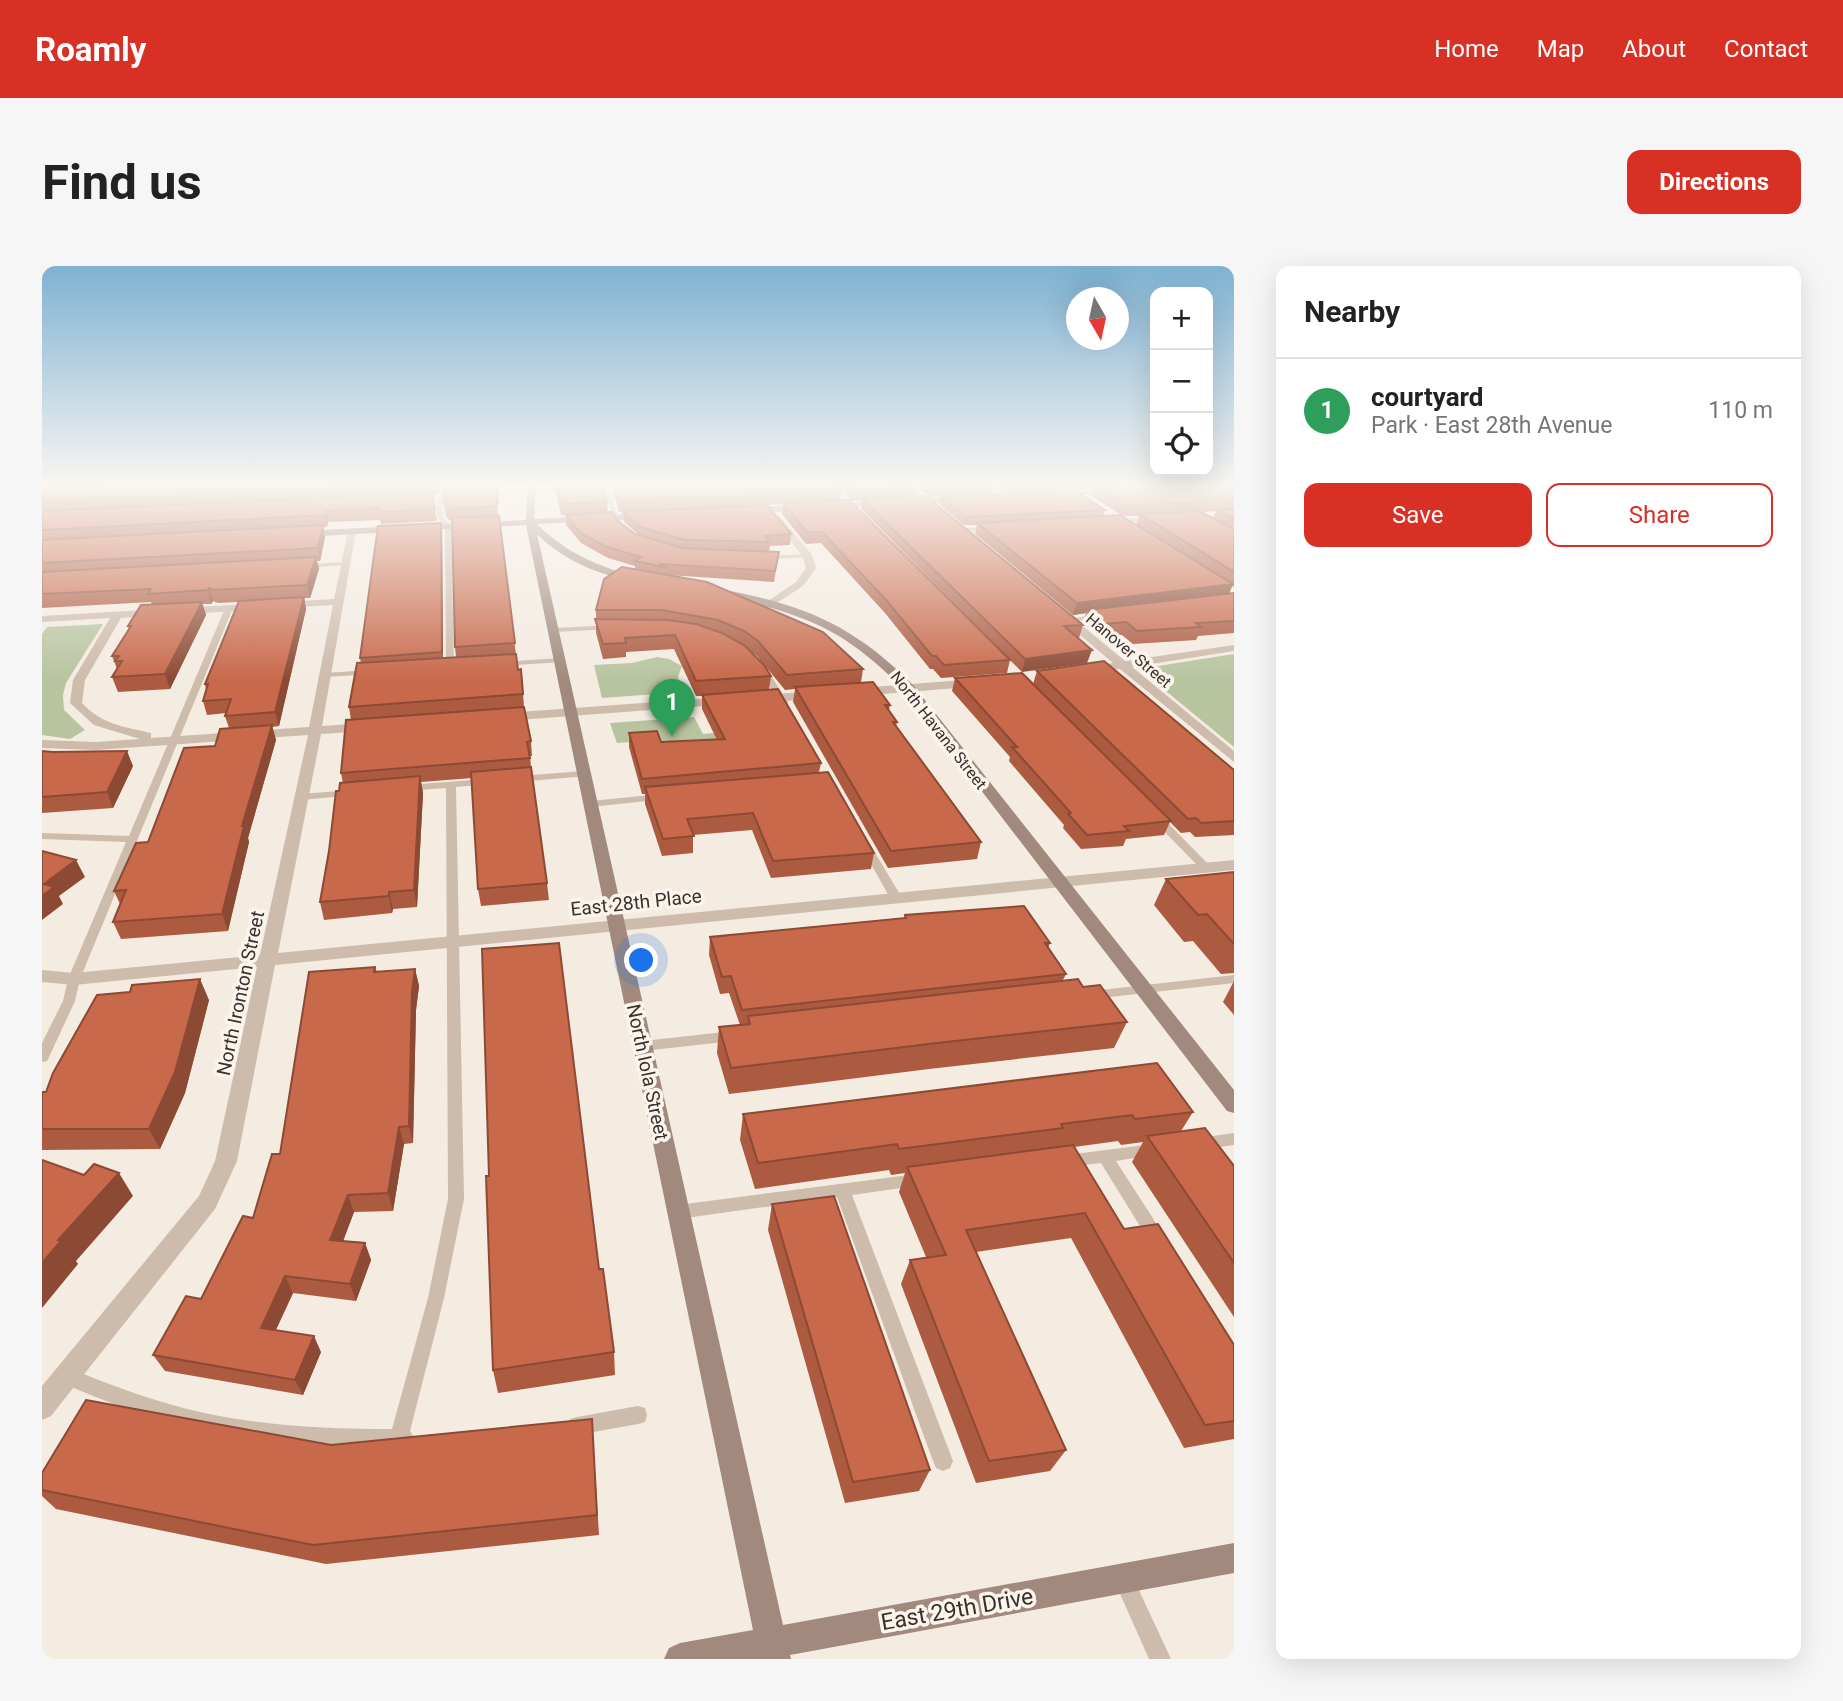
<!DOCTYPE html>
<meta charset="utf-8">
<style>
body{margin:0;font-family:Roboto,sans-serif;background:#f6f6f6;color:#222}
.controls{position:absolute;right:21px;top:21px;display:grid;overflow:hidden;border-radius:14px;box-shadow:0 7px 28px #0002}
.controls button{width:63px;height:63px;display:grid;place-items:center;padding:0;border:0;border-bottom:2px solid #e0e0e0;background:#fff;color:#222;font:35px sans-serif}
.compass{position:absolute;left:1024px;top:21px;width:63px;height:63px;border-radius:50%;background:#fff;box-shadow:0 7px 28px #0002;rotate:171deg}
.you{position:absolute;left:600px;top:695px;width:24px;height:24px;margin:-18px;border:5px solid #fff;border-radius:50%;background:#1a73e8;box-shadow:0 0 0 10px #1a73e833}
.badge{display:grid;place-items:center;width:46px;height:46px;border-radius:50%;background:#d93025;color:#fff;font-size:23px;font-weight:700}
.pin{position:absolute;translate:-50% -58px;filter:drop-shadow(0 2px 4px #0008)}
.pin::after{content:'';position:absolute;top:37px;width:24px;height:21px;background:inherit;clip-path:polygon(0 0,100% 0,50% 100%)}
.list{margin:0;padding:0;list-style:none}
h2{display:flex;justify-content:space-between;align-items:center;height:91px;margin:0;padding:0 28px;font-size:30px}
h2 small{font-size:23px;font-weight:400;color:#767676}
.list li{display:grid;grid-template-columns:46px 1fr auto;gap:21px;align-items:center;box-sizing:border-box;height:105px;padding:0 28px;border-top:2px solid #e0e0e0}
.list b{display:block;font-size:26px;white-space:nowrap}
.list p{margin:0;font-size:23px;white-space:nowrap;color:#767676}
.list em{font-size:23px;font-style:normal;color:#767676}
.actions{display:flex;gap:14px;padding:21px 28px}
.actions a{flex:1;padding:16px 0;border:2px solid #d93025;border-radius:14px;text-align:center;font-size:24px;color:#d93025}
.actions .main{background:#d93025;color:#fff}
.icon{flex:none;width:38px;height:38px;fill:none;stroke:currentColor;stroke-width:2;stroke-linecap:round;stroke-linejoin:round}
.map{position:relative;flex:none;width:1192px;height:1393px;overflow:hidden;border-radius:14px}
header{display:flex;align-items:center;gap:42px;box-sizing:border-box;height:98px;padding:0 35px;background:#d93025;color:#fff}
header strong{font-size:33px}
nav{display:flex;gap:38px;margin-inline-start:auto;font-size:24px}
.intro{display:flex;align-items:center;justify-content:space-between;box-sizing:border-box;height:168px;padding:0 42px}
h1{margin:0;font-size:49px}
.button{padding:18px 32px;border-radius:14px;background:#d93025;color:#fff;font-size:24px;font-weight:700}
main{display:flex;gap:42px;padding:0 42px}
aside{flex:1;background:#fff;border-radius:14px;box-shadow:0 7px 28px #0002}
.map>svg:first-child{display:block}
</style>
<header>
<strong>Roamly</strong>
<nav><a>Home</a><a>Map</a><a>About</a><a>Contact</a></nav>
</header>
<div class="intro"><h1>Find us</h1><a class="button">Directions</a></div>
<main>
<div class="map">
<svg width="1192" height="1393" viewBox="0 0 1192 1393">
<rect width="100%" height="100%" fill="#f4ebe1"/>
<!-- green -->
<g fill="#b8c4a0">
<path d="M61,358L24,417L21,429L22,444L43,464L28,473L0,469V368L5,361Z"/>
<path d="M1192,388V481L1097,403Z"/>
<path d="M615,391L627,393L640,400L636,411L642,426L560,432L552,399L590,397Z"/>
<path d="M652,451L661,468L685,466L693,482L620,488L615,474L575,477L568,457Z"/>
</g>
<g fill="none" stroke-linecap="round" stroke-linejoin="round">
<!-- path -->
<path stroke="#b9a596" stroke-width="2.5" stroke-dasharray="2 2" stroke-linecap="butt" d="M0,221L52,219"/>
<!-- lane -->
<g fill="#cdbbac" fill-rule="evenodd">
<path d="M405,219H411L410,225L400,234L401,251L409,260L412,401L408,403L404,401L403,260L395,251L394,233L404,224Z"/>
<path d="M560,219H566L580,263L575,262Z"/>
<path d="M785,219H791L816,243V245H812Z"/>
<path d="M940,219H946L964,231L959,232Z"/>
<path d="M1113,252L1111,255L1070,257L1067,255L1070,253Z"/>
<path d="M953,261L951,264L919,266L916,264L919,262Z"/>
<path d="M767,288V290L765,291L719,294L716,292L719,290Z"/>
<path d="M306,296V298L304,299L262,302L259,300L262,298Z"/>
<path d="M184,340L191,342L38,713L33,735L7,791L5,795L0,796V777L21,735L26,713L84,576L0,573V567L87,570Z"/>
<path d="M1060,347H1063V351L1027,356L1023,354Z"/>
<path d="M574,359L575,361L571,363L512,366L508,364L512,362Z"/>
<path d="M518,392L522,394L521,396L458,400L454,398L458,396Z"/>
<path d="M716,399H722L746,436L745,438H739L715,401Z"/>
<path d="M328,404L332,406L331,408L283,411L279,409L283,407Z"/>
<path d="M542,505L547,508L545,510L476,516L471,513L476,510Z"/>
<path d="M444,513L447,514V518L414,521L422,933L402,1032L368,1165L372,1172L370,1179L363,1181C294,1182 224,1180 156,1164C109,1153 64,1136 20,1117L17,1111L20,1105L26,1102C69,1119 113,1136 158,1146C221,1160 286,1163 350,1163L386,1032L406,933L404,522L365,525L360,522L365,519Z"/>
<path d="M308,524L311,525V529L260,534L255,531L260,528Z"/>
<path d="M619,528L624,531L623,533L549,541L544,538L549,535Z"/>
<path d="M1115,549L1119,550L1168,600L1169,602L1168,604H1160L1111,554V550Z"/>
<path d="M824,577L829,580L860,632L858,634H850L848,632L819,580Z"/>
<path d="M1192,709V717L1050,733L1044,729L1050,725Z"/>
<path d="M691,765L696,767L698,770L696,773L691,775L601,785L596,783L594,780L596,777L601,775Z"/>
<path d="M1192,867V879L1157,884L1152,882L1150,878L1152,874L1157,872Z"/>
<path d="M1111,878L1116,880L1118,884L1116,888L1074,895L1121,968L1123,973L1121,978L1115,980L1109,978L1059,897L1025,901L1020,899L1017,895L1020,891L1025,889Z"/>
<path d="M875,908L880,909L883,914L880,919L810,929L911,1195L908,1202L901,1205L894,1202L891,1195L795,931L636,953L630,951L628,946L630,941L636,939Z"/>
<path d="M596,1140L603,1142L605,1149L603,1156L596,1158L535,1169L528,1167L526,1160L528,1153L535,1151Z"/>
<path d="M1081,1302L1088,1305L1129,1393H1107L1071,1312L1074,1305Z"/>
</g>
<!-- street -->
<g fill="#cdbbac" fill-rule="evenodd">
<path d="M861,219H869L900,244V248H894Z"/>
<path d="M732,250H738L770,289L774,302L761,320L730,340L726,339V335L754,316L764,302L760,289L732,254Z"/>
<path d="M310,262L314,265L280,460L324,457L330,461L324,465L279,468L236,687L1192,594V604L233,699L195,895L173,943L9,1150L0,1154V1120L157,930L173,895L215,701L32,719L0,716V704L32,707L218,689L266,469L54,484L0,482V474L54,476L98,473L52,459L28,437L31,414L68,352L0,356V350L292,333L306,265ZM291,339L267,461L109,472V467C82,461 59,458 40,437L43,414L79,352Z"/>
<path d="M1017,347H1025L1083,395L1192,379V385L1090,401L1192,485V496L1078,403L1043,406V402L1071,397L1017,351Z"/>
<path d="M935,413L939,414V420L817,430L811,426L817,422Z"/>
<path d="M775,425L779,426V432L719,437L713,433L719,429Z"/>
<path d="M684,431L688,432V438L461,455L455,451L461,447Z"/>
</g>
<!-- secondary -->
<g fill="#a18a7d" fill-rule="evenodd">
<path d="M486,219H494L492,253L605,247L609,250L605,253L495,258C524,287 557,301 596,311V315L593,316C556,308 522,295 495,268L741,1359L1192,1277V1307L748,1389L749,1393H622L627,1382L638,1377L711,1364L484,259L259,271L255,268L259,265L484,254Z"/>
<path d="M1073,223L1076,227L1014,230L1010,228Z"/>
<path d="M923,231L926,235L790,242L786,240L790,238Z"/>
<path d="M762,239L765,244L706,247L702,244L706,241Z"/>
<path d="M673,322C759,338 808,356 871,419L1192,824V847L1185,845L863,425C797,357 758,348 669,327L668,325Z"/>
</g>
</g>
<!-- wall -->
<g fill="#ac5a40" fill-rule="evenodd">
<path d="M85,219H402L395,228L390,229L395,255L339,258L338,254L286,256L285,261H281L283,271L278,295H275L277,303L268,332H262L264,343L237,460L230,461L234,474L206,572L207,576L186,665L79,673L71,656L78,638L72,625L173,480L187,462L183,450L184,447L165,449L161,435L164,424L163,418L196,336L176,337L171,335L169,338H160L164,349L128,423L76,426L70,411L75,403L70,390L87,363L86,360L110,339L109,336L0,342V226Z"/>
<path d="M512,219H560L565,236L566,247L593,268L597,269L582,256L581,246L593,245L577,246L572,228V219H567H792L799,225L798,234L956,382L819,243L820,234L810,235L794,219H871L874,222L872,230L1041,359L1037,372H1035L980,406L968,394L965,407L899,412L891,403H888L843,347L779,277L764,278L740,248L741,238L726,239L749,268L748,279L728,280L727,286H737L732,316L626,309L821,403L819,416L848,439L847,444L855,456L854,461L939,576L935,593L846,602L751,436L753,423L743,424L715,390L708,385L729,410L727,424L779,497L777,506L832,587L829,603L729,612L710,564L651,569V587L620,590L603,538V528H600L587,481V467L619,476L675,474L660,443V430H654L632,383L584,386V391L561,393L554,367V344L593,304V300L566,292L539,277L524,259V249H519Z"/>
<path d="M873,219H1189L1192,220V321L1190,320L1187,328L1192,327V367L1156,370L1154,374L1091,378L1080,369L1057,370L1041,357L1044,347L1031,349L933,268L935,259H922L898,239L899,231L1063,244L1061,250L1094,259L1097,250H1081L1051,231L1053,223L963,227L951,219L949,228L888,231ZM1174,245L1171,252L1160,246Z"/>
<path d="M456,226L457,237L455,238L456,250L476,404L479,403L482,441L489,475L490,490H488L489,501L505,617L507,634L439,640L436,623L430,512L379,516L381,527L375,641L351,643L350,647L282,654L278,636L297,525L301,517L299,507L309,454L307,441L319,397L318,392L400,265L401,392L414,391L413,381L410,254H407L404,250L402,238Z"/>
<path d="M995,405L1192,504V569L1153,571L1148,566L1139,567L1128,556L1122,569L1084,573L1081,580L1039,583L1021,562L1022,559L967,495L968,491L910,425L913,412L991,418Z"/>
<path d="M0,485L91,500L71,542L0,547Z"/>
<path d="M1192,606V707L1179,708L1151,675L1142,676L1112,639L1124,613Z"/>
<path d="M863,649L1008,677L1006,682L1024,708L1021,714L1041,721L1085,756L1072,782L887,803L687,828L675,787L677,761L698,759L687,727L678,728L667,689L668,671L862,652Z"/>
<path d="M333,701L335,706L373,703L377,720L374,744L371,877L362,878L351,945L312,946L301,975L323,977L329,994L314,1035L251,1027L234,1064L279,1086L261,1129L123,1105L111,1089L159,1033L211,952L238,888Z"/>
<path d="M1192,715V749L1181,736Z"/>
<path d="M167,734L143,827L118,883L0,884V826H4Z"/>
<path d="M1151,846L1139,865L1192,900V1051L1090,896L1101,876L1079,879L1076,875L1032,881L1082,963L1192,1079V1173L1142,1182L1029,972L934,986L1024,1184L1008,1205L934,1217L859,1018L868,994L884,991L857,926L863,907L849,909L847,904L713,923L698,874L701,848Z"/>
<path d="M730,938L888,1204L877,1225L803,1237L726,964Z"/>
<path d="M557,1003L572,1086L573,1109L456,1127L451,1104Z"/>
<path d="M550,1153L557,1269L284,1298L14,1243L0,1230V1207Z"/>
</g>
<!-- shaded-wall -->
<g fill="#8c4a34">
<path d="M394,219H402L395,228Z"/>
<path d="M453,226H456L457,237L454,238Z"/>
<path d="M284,245L286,256L285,261L283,249Z"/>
<path d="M399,257L400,265L401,397L400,386Z"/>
<path d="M281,259L283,271L278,295L276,282Z"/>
<path d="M274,291L277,303L268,332L265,319Z"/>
<path d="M1191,318L1186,330L1045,344L1044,347L1031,349L1035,337Z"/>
<path d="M167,322L171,335L169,338L166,324Z"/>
<path d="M262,331L264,343L237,460L233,446Z"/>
<path d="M160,336L164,349L128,423L123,408Z"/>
<path d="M1050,384L1045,397L980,406L983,393Z"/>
<path d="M230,459L234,474L206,572L207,576L186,665L180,648L200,560Z"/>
<path d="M85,485L91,500L71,542L65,526Z"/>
<path d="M378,510L381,527L375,641L372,624Z"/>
<path d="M34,594L43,611L17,630L21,638L0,654V630L2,618Z"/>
<path d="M347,626L351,643L350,647L347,630Z"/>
<path d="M373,703L377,720L374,744L371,877L367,860L370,726Z"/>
<path d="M158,713L167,734L143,827L118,883L107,863Z"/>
<path d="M357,861L362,878L351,945L346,927Z"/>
<path d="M77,907L91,930L34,995L36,998L0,1042V997L16,974Z"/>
<path d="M306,929L312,946L295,991L288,974Z"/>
<path d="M323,977L329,994L314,1035L308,1018Z"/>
<path d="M243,1010L251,1027L227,1078L219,1062Z"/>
<path d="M272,1070L279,1086L261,1129L253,1114Z"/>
</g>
<!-- building -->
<g fill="#c8694b" stroke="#8c4a34" stroke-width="2">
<path d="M85,219H366L0,236V226L5,222Z"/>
<path d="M407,219H454L456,226H453L455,240L406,243L402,238L401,224Z"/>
<path d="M514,219H560L565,236L519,238Z"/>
<path d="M572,219H792L799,225L577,236Z"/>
<path d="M806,219H871L874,222L812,224Z"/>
<path d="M887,219H934L890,221Z"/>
<path d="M1094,219H1189L1192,220V234L1084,240L1054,221Z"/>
<path d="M1032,224L1063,244L924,251L899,231Z"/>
<path d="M390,227L393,243L337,246V242L284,245L283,249L0,264V245Z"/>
<path d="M884,230L1041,359L1022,360L1050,384L983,393L820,233Z"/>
<path d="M807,234L968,394L902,399L894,390H890L845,335L780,266H765L741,237Z"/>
<path d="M725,239L749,268L723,270L728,276L643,274L599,261L581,246Z"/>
<path d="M1192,243V253L1175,244Z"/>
<path d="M1157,245L1192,263V306L1098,248Z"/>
<path d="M570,246L576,255L593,268L640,282L737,286L733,305L617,298L626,302L593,295L599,291L565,281L538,267L524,249Z"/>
<path d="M1078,249L1191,318L1035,337L935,257Z"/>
<path d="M457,250L473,377L413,381L410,252Z"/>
<path d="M399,257L400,386L318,392L336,260Z"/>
<path d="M281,259L276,282L0,297V274Z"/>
<path d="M274,291L265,319L172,324L167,322L166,324L106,328L109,323L0,328V306Z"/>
<path d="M580,301L665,316L781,366L821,403L745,409L716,375L702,365L676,354L620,344H554L562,313Z"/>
<path d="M1192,327V355L1154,357L1159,361L1095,365L1084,356L1062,358L1045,344Z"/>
<path d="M262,331L233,446L183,450L189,433L161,435L166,418H163L197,335Z"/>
<path d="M160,336L123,408L70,411L80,395H73L77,390H70L89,360H86L99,339Z"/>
<path d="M553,353L625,354L654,358L680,367L703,380L722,399L729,410L654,415L633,369L583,372L584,377L561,378Z"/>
<path d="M474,388L476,404L479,403L481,428L307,441L315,397Z"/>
<path d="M1062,395L1192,504V555L1159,557L1154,552L1146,553L995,405Z"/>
<path d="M980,407L1129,555L1082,560L1087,565L1045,569L1026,548L1029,547L970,481H975L913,412Z"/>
<path d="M831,416L848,439H843L855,456H851L939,576L849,585L753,421Z"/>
<path d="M736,423L779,497L600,513L587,467L615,465L619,476L683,473L660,429Z"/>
<path d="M482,441L489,475L485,476L488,492L299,507L304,454Z"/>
<path d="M230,459L200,560H202L180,648L71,656L84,624L72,625L94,577L106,576L142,482L173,480L178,463Z"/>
<path d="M0,485L11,486L85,485L65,526L0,531Z"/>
<path d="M489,501L505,617L436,623L429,506Z"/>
<path d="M786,506L832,587L731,595L711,547L645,553L652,570L621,573L603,521Z"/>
<path d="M378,510L372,624L347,626V630L278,636L287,585L294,525H297L298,517Z"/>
<path d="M0,585L34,594L2,618L12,621L0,630Z"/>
<path d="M1192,606V678L1165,648L1156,649L1124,613Z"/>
<path d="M982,640L1008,677H1003L1024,708L700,744L689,710L680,711L668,671L864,652L863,649Z"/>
<path d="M517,677L557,1003H561L572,1086L451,1104L444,910H447L440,683Z"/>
<path d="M333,701L332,706L373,703L370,726L367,860L357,861L346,927L306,929L288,974L323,977L308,1018L243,1010L219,1062L272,1070L253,1114L111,1089L144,1030L159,1033L201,950L211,952L230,888H238L267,706Z"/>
<path d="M158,713L133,806L107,863H0V826H4L11,807L55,729L88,726L90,719Z"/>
<path d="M1036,713L1041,721L1058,719L1085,756L895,777L689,802L677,761L708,758L706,750Z"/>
<path d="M1115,797L1151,846L1093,853L1090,849L1019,858L1021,862L857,883L855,878L716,897L701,848Z"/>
<path d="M1163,862L1192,900V997L1105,870Z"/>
<path d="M1031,879L1082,963L1116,958L1192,1079V1155L1163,1159L1043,947L924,964L1024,1184L947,1195L868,994L904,989L865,901Z"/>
<path d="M0,894L42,909L52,898L77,907L16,974L19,975L0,997Z"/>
<path d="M792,930L888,1204L811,1216L730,938Z"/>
<path d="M44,1134L289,1179L550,1153L555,1249L271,1279L0,1224V1207Z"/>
</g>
<!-- sky -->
<linearGradient id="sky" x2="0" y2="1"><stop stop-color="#7eb2d2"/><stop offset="0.53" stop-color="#faf6f2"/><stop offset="1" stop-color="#faf6f2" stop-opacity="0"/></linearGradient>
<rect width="1192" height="414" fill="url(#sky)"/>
<g text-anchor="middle" stroke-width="7" stroke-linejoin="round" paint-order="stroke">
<!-- far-street labels -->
<g font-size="16" fill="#3b302b" stroke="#fbf5ee">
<text transform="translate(1087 384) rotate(40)" y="6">Hanover Street</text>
<text transform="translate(897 464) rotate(52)" y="6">North Havana Street</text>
</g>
<!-- street labels -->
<g font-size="19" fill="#3b302b" stroke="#fbf5ee">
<text transform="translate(594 636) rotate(-6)" y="7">East 28th Place</text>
<text transform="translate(198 727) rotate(-78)" y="7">North Ironton Street</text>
<text transform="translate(606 806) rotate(78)" y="7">North Iola Street</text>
</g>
<!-- near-street labels -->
<g font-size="23" fill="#3b302b" stroke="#fbf5ee">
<text transform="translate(915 1343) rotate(-10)" y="8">East 29th Drive</text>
</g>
</g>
</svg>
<div class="controls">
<button>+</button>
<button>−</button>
<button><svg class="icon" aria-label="locate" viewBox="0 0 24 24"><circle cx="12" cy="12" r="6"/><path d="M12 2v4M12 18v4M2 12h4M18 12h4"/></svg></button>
</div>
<svg class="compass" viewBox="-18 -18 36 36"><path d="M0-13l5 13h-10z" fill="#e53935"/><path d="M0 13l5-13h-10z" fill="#767676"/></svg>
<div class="you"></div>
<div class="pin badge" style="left:630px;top:471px;background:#2e9e5b">1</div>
</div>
<aside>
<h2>Nearby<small></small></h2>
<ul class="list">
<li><span class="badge" style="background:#2e9e5b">1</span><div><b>courtyard</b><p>Park · East 28th Avenue</p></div><em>110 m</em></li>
</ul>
<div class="actions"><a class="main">Save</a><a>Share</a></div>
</aside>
</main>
